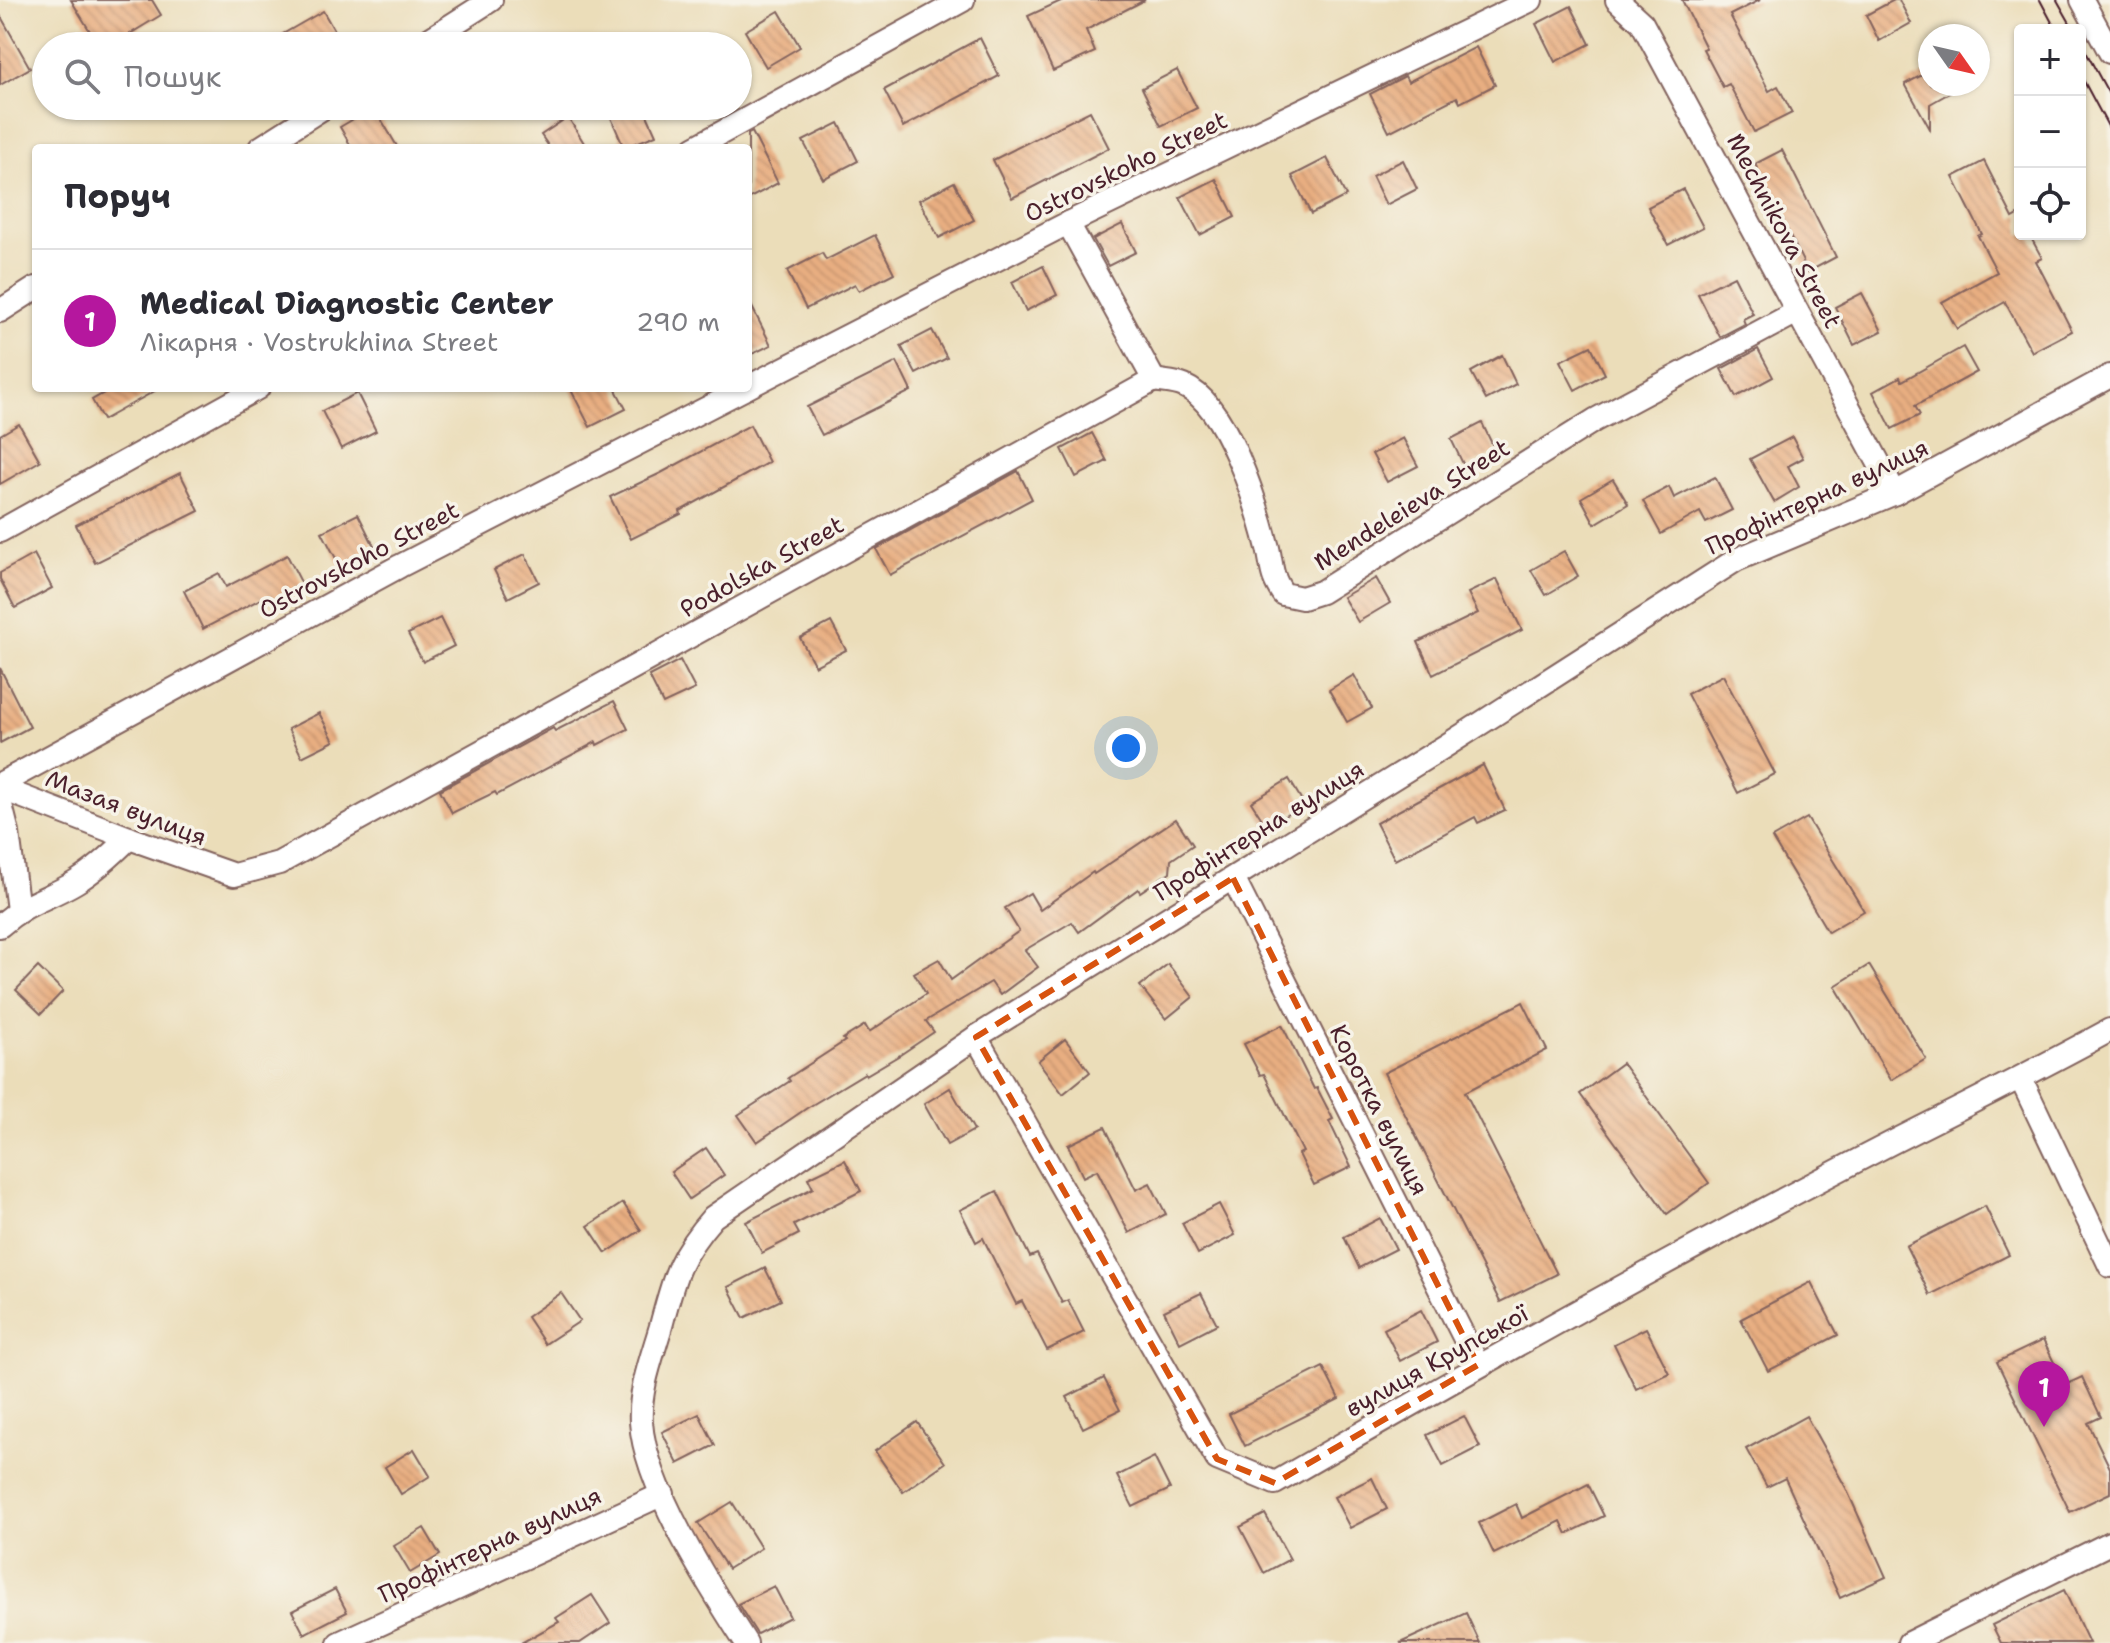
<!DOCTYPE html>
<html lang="uk">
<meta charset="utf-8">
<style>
body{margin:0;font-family:"Shantell Sans",sans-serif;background:#f7f7f7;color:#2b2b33}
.controls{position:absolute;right:24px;top:24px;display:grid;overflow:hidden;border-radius:8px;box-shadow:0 2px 6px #0004}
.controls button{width:72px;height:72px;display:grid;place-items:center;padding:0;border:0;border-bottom:2px solid #e1e1e2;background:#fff;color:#2b2b33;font:40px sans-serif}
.compass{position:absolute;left:1918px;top:24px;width:72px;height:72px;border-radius:50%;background:#fff;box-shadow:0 2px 6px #0004;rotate:124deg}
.you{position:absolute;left:1126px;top:748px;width:28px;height:28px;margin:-20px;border:6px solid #fff;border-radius:50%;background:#1a73e8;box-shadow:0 0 0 12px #1a73e833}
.badge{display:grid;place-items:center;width:52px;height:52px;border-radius:50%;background:#b5179e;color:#fff;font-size:26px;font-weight:700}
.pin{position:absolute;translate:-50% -66px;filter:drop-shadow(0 2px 4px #0008)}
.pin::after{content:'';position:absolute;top:42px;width:28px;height:24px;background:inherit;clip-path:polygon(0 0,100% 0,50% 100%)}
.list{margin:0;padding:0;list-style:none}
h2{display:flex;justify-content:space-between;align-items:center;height:104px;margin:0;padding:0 32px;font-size:34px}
h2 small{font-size:26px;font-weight:400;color:#7c7c81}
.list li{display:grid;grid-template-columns:52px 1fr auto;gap:24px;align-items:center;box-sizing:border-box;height:144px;padding:0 32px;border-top:2px solid #e1e1e2}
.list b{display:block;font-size:30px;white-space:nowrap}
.list p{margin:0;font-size:26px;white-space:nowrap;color:#7c7c81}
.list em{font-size:26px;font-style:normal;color:#7c7c81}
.icon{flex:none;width:44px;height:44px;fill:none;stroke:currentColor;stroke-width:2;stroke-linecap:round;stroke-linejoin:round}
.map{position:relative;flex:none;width:2110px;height:1643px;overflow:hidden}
.search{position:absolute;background:#fff;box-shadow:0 2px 6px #0004;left:32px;top:32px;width:720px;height:88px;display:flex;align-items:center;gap:20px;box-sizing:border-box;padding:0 28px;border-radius:44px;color:#7c7c81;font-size:30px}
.panel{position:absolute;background:#fff;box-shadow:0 2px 6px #0004;left:32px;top:144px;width:720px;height:248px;border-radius:8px}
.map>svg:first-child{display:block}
</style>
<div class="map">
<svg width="2110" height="1643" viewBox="0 0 2110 1643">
<defs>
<pattern id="building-back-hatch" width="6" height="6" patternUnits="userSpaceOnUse" patternTransform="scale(2)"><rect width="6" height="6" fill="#e8ae81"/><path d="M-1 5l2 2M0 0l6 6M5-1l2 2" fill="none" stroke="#c89570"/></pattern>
</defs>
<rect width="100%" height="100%" fill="#f7f3e8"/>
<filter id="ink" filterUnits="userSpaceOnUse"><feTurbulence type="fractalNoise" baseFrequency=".0125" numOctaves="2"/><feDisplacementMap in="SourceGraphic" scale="16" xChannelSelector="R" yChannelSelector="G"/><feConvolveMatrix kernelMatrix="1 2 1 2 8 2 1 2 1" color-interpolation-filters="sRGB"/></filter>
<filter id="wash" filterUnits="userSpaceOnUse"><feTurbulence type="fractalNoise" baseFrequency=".006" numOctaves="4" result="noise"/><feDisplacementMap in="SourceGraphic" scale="32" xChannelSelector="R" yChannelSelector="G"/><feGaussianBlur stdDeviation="1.8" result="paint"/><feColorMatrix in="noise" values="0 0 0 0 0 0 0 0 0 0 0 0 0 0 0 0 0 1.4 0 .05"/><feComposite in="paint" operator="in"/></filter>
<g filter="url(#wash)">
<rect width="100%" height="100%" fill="#ebddb9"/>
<g id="blocks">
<!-- building -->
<g fill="url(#building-back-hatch)">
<path d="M71,0H152L161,15L110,46H99Z"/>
<path d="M1063,0H1145L1086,30L1095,52L1053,71L1028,16Z"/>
<path d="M1682,0H1760L1730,15L1769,91L1778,86L1792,113L1754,132L1729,84L1723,87L1703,49L1706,48Z"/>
<path d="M1894,0H1899L1911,23L1879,41L1866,15Z"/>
<path d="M1571,6L1590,44L1555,62L1536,24Z"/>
<path d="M323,11L343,46H262Z"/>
<path d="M779,11L800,47L766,67L745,31Z"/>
<path d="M0,15L30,68L0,85Z"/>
<path d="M980,38L999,76L903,127L884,90Z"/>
<path d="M1476,47L1495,85L1460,103L1457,97L1389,132L1370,94L1405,76L1408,82Z"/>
<path d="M1177,70L1197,108L1161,126L1142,88Z"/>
<path d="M1930,71V84H1965L1930,104V129L1905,84Z"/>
<path d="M606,106H643L656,135L624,148Z"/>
<path d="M374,107L398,148H352L340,127Z"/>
<path d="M1090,111L1109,148L1012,198L993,160Z"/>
<path d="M568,117L587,148H550L541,135Z"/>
<path d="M839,123L858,161L823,179L803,141Z"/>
<path d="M752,132L778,183L748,199V134Z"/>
<path d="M1782,150L1836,257L1808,272L1755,164Z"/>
<path d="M1327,158L1346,196L1311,214L1292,176Z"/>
<path d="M1403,160L1417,189L1386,205L1372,176Z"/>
<path d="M1984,161L2013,218L2020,214V234H2029L2042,258L2036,261L2072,331L2032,352L2005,302L1957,329L1942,302L1997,272L1978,236L1982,234L1953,177Z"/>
<path d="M1216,179L1235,217L1200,235L1180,197Z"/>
<path d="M954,182L974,220L939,238L919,200Z"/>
<path d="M1683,189L1703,227L1668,245L1648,207Z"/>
<path d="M1122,224L1136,252L1108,266L1093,239Z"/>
<path d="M875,235L894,273L859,291L855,284L806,309L787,271L822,253L826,260Z"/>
<path d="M1043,266L1057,295L1026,311L1012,282Z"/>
<path d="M1734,276L1753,314L1743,319L1745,324L1720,337L1698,294Z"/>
<path d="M1862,293L1882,331L1854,345L1835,307Z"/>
<path d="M748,299L771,345L748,356Z"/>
<path d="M932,330L947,358L916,374L901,346Z"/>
<path d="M1591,346L1605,374L1575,390L1560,361Z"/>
<path d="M1963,347L1977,372L1915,406L1920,415L1892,429L1873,392L1900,377L1902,381Z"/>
<path d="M1758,349L1773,377L1736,397L1721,369Z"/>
<path d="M1502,355L1516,384L1486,400L1471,372Z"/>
<path d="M897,362L911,391L822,435L807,407Z"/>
<path d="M113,388H160L103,420L92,400Z"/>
<path d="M570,388H615L626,409L590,427Z"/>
<path d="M357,393L376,431L341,449L322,411Z"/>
<path d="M1482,423L1496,452L1465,468L1451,439Z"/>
<path d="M19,424L40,461L0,484V435Z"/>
<path d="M750,425L769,462L680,511L681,514L631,539L610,497L661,473Z"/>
<path d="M1092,433L1107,461L1076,477L1062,449Z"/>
<path d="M1792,437L1803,458L1788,466L1799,487L1774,502L1750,459Z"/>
<path d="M1403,438L1418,466L1387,482L1372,454Z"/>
<path d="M1018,471L1032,499L890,575L876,549Z"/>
<path d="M180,473L199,511L95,563L76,525Z"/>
<path d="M1715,477L1732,510L1706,523L1700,512L1661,534L1643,501L1669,487L1674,498Z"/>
<path d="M1613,479L1628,504L1595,524L1581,498Z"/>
<path d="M358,514L377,552L342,570L322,532Z"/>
<path d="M1564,551L1578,576L1546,595L1531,570Z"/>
<path d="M34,554L52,588L15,608L0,579V573Z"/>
<path d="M525,554L539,582L508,598L494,570Z"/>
<path d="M287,555L302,584L271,600L268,595L203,629L184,591L219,573L226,587Z"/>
<path d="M1376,578L1390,603L1358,622L1343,597Z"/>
<path d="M1497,579L1522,630L1433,675L1418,642L1478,613L1468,593Z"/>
<path d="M440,618L454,646L423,662L408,634Z"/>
<path d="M831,622L846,650L815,666L800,638Z"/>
<path d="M680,660L695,689L663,704L649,676Z"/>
<path d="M0,668L30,727L0,743Z"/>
<path d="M1354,675L1372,708L1347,722L1329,690Z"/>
<path d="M1723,675L1775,774L1738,793L1687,694Z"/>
<path d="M614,701L628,729L597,745L596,742L497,795L495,792L452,813L440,790L553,728L555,731Z"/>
<path d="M319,713L334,741L302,757L288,729Z"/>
<path d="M1483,765L1505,810L1478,823L1475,817L1395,860L1376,823Z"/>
<path d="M1289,779L1304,804L1267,827L1251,802Z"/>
<path d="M1807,818L1864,911L1828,932L1772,838Z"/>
<path d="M1176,819L1193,845L1171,860L1170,872L1140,892L1138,889L1079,932L1072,922L1025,950L1038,967L1000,995L991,982L926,1021L934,1032L900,1055L866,1075L865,1073L807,1108L757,1142L738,1115L790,1081L788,1078L845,1041L843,1039L865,1025L869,1032L926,994L914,973L939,959L951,980L1019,931L1005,908L1030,893L1040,910L1093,872L1094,874Z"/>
<path d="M1168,964L1193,997L1166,1019L1140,986Z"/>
<path d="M1869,965L1926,1059L1891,1080L1835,986Z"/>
<path d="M38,967L63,991L41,1014L16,990Z"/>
<path d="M1523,1002L1547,1050L1465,1092L1557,1274L1500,1302L1384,1073Z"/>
<path d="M1282,1025L1314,1089L1317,1088L1333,1119L1329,1121L1351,1167L1314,1185L1299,1154L1303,1152L1264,1074L1260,1075L1244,1044Z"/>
<path d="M1065,1039L1090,1072L1063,1094L1038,1061Z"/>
<path d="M1622,1063L1709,1183L1667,1214L1580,1094Z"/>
<path d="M950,1088L974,1130L947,1145L924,1104Z"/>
<path d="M1105,1127L1136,1190L1150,1183L1166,1214L1129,1233L1097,1170L1083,1177L1068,1145Z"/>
<path d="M706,1148L724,1175L689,1199L671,1172Z"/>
<path d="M845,1160L861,1191L794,1225L799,1234L762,1253L746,1222L813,1188L808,1178Z"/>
<path d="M997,1191L1030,1257L1037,1254L1062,1303L1068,1300L1084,1332L1047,1350L1022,1301L1016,1304L983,1238L976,1242L960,1210Z"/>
<path d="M623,1203L641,1230L606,1253L588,1226Z"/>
<path d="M1219,1204L1235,1235L1198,1254L1182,1223Z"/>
<path d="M1985,1206L2009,1255L1930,1295L1906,1246Z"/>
<path d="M1380,1218L1396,1249L1359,1268L1344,1237Z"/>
<path d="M765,1268L781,1300L744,1318L728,1287Z"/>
<path d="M1811,1282L1838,1335L1768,1371L1741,1319Z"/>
<path d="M561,1293L580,1321L545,1344L527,1317Z"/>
<path d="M1201,1293L1217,1324L1180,1343L1164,1311Z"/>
<path d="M1421,1310L1437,1342L1400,1361L1384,1329Z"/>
<path d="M1646,1328L1669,1373L1636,1389L1614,1344Z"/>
<path d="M2043,1340L2065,1385L2082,1377L2101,1417L2088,1423L2110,1468V1493L2070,1512L1997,1362Z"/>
<path d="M1323,1367L1339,1399L1245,1446L1229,1414Z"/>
<path d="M1104,1378L1120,1410L1083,1428L1067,1397Z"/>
<path d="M699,1414L715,1445L678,1464L662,1432Z"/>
<path d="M1464,1416L1480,1447L1443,1466L1427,1435Z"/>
<path d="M1806,1416L1846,1488L1886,1577L1840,1598L1785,1478L1767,1487L1746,1449Z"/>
<path d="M917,1422L945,1463L903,1492L875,1451Z"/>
<path d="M414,1449L430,1476L401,1494L385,1467Z"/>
<path d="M1154,1457L1170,1489L1133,1507L1117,1476Z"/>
<path d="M1372,1478L1387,1509L1350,1528L1334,1497Z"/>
<path d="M1588,1484L1604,1516L1567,1534L1561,1521L1494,1554L1479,1523L1516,1504L1522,1518Z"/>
<path d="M732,1502L761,1548L728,1569L698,1523Z"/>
<path d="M1265,1514L1290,1559L1264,1573L1240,1527Z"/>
<path d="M424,1528L440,1555L410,1573L394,1546Z"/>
<path d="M774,1586L790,1617L757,1634L738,1604Z"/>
<path d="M335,1589L347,1612L304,1634L292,1611Z"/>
<path d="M2064,1590L2089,1643H2001L1992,1625Z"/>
<path d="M592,1595L610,1623L580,1643H521L559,1622L556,1618Z"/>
<path d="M1466,1613L1480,1643H1400Z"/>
</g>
</g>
</g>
<g filter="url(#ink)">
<use href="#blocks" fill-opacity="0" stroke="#82625d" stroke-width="2"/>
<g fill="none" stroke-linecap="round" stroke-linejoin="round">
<defs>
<g id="street">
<path d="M1617,0L1642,23L1895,493"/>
<path d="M2082,0L2110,52"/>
<path d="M419,46L491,0"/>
<path d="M260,148L326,106"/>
<path d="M694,148L963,0"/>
<path d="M0,311L36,288"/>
<path d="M1154,380C1163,382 1175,382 1184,386C1227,404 1257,505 1268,548C1273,569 1270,574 1283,594L1302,598L1321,592L1595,420L1797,312"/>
<path d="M748,387L1068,223L1531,0"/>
<path d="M0,531L258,388"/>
<path d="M0,784L400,566L746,388"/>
<path d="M0,788L129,838L234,875L279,863L1154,380L1068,223"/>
<path d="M0,801L8,833L18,910"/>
<path d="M1233,878L1478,1365"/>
<path d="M0,926C26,902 48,899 76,882C96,870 112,855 129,838"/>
<path d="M976,1037L1217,1459L1275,1483C1479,1365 1685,1249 1895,1141C1967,1105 2039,1069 2110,1030"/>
<path d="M2021,1079L2110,1266"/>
<path d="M339,1643L663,1494"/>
<path d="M746,1643C711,1589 645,1486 641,1422C639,1390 652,1357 661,1326C674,1277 678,1257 713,1217L976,1037L1447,745L1736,560L1895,493L2110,376"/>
<path d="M1909,1643L2110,1543"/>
</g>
</defs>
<!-- street casing -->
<use href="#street" stroke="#82625d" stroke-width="26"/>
<!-- street -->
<use href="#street" stroke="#fff" stroke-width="22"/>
<!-- tram -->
<g stroke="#4a1f2b" stroke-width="2">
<path d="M2040,0L2056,30"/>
<path d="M2057,0L2074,30"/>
<path d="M2080,41L2110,96"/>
<path d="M2080,74L2110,130"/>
</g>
</g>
</g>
<!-- marked area -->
<path fill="none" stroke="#d8530f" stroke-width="6" stroke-dasharray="16 10" stroke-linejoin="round" d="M1233,878L1478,1365L1275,1483L1217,1459L976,1037Z"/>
<g text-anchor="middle" stroke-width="7" stroke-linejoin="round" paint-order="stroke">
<!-- street labels -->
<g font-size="24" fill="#4a1f2b" stroke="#f7f3e8">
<text transform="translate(1126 167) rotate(-26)" y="8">Ostrovskoho Street</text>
<text transform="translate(1784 231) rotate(62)" y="8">Mechnikova Street</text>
<text transform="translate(1817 497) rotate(-25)" y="8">Профінтерна вулиця</text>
<text transform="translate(1412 505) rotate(-32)" y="8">Mendeleieva Street</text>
<text transform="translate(359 560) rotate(-28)" y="8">Ostrovskoho Street</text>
<text transform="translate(762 567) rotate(-29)" y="8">Podolska Street</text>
<text transform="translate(126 808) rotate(21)" y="8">Мазая вулиця</text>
<text transform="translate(1259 831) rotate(-32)" y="8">Профінтерна вулиця</text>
<text transform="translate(1379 1110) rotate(63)" y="8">Коротка вулиця</text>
<text transform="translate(1437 1361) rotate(-29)" y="8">вулиця Крупської</text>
<text transform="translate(490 1545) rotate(-25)" y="8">Профінтерна вулиця</text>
</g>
</g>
</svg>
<div class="controls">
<button>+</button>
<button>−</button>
<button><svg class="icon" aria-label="locate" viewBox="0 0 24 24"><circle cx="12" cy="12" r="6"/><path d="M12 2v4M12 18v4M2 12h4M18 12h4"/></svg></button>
</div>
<svg class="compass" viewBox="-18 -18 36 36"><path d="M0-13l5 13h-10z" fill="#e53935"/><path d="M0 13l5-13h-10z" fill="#7c7c81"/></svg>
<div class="you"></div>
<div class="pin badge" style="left:2044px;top:1427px">1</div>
<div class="search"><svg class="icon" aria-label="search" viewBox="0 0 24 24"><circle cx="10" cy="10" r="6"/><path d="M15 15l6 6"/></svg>Пошук</div>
<section class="panel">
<h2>Поруч<small></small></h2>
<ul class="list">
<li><span class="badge">1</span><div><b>Medical Diagnostic Center</b><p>Лікарня · Vostrukhina Street</p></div><em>290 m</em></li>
</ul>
</section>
</div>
